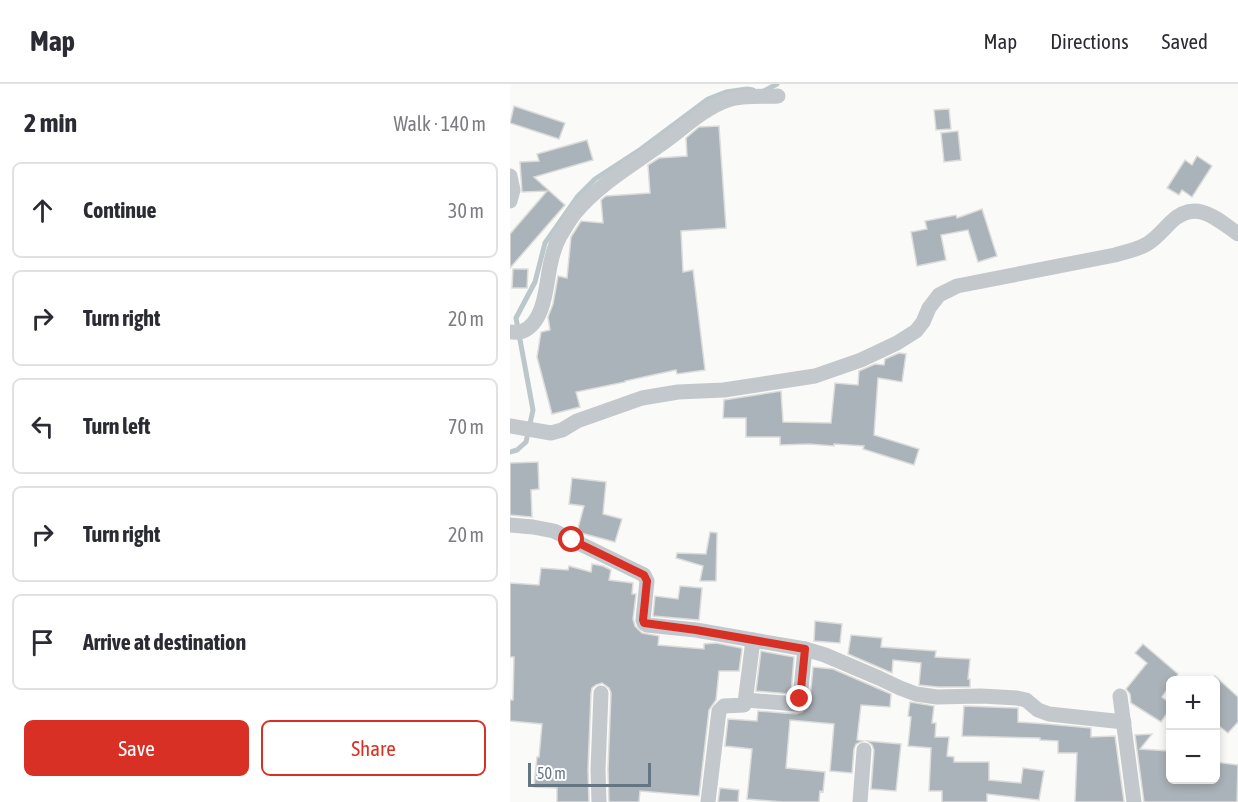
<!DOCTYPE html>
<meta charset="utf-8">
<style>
body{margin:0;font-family:"Asap Condensed",sans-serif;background:#f2f2f3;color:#2b2b33}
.controls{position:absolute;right:18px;bottom:18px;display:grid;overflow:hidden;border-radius:9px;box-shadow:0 3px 9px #0003}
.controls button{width:54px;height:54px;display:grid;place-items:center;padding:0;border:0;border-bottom:2px solid #e1e1e2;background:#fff;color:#2b2b33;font:30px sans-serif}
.scale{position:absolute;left:18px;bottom:15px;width:123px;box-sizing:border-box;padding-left:6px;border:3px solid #657683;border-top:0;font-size:16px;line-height:21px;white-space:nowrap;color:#657683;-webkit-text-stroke:4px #fff;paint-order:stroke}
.stop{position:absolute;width:18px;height:18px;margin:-14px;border:4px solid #d93025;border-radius:50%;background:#fff}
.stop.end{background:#d93025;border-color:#fff;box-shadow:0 2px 6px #0008}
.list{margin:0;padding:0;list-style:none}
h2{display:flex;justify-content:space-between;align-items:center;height:78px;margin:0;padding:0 24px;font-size:26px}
h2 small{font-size:20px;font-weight:400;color:#7c7c81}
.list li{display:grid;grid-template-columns:39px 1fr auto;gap:18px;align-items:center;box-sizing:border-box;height:96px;margin:0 12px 12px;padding:0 12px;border:2px solid #e1e1e2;border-radius:9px}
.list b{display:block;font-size:22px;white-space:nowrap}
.list em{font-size:20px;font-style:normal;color:#7c7c81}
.actions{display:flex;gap:12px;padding:18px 24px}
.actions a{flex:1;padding:14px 0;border:2px solid #d93025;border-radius:9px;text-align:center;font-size:21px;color:#d93025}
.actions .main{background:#d93025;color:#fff}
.icon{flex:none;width:33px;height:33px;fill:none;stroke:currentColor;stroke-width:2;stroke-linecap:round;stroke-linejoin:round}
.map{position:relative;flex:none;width:728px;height:718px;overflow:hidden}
header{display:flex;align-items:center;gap:36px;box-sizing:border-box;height:84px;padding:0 30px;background:#fff;border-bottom:2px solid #e1e1e2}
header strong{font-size:28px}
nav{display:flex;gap:33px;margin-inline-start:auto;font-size:21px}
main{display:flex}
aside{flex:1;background:#fff}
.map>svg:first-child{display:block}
</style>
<header>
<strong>Map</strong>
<nav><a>Map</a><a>Directions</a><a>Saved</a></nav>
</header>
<main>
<aside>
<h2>2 min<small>Walk · 140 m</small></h2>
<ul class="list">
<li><svg class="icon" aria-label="ahead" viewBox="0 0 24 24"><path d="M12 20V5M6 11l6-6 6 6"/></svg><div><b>Continue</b></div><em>30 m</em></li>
<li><svg class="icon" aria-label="right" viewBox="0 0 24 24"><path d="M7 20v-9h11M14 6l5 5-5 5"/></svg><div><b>Turn right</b></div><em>20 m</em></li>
<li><svg class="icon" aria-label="left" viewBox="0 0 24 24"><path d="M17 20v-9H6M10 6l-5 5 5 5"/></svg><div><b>Turn left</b></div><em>70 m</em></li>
<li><svg class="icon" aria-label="right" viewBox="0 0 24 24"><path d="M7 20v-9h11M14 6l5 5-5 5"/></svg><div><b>Turn right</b></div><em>20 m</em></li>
<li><svg class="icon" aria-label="arrive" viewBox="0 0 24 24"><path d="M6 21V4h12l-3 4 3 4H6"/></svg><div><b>Arrive at destination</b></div></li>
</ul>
<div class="actions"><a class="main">Save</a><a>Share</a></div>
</aside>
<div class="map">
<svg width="728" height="718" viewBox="0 0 728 718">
<rect width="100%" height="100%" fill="#fafaf8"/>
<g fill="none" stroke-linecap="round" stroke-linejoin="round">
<!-- stream -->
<g stroke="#bbc7cb" stroke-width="5">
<path d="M252,8L267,0"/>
<path d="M0,368L7,366L16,358L23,326L6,234L25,198L35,159L68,112L85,95L131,65L198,15L216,8L237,5L243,6"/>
</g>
</g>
<!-- building -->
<g fill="#aab3b9" stroke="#dcdcda" stroke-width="1.5">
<path d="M4,22L55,39L49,55L0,39Z"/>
<path d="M439,25L441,45L426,46L424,26Z"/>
<path d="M209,42L216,144L171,147L173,188L183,186L195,286L167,290L166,286L115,297V298L66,308L70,323L42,330L27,273L31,248L40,246L38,233L43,220L48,192L57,194L61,153L71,137L93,139L91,116L96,112L140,109L138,81L149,74L177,72L176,54L189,43Z"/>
<path d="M448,47L451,76L434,78L431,49Z"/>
<path d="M77,56L83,76L24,93L55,121L0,184V150L37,107L12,108L10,78L29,77L27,70Z"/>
<path d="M687,72L702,82L682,113L672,106L669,111L657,104L675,76L682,81Z"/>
<path d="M472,125L487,172L468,178L458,146L431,151L436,176L407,182L401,148L417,145L415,137L446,131L447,134Z"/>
<path d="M3,185H18L17,204H2Z"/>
<path d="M389,269L396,270L392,298L368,294L364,351L409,365L404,381L353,365L354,362L324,360V362L299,360L270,361V353H236V334H213L214,316L271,307L273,338L321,339L325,299L348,301L349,287L365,280L374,281L375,275Z"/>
<path d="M28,378L29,405L21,406L22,433L0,431V379Z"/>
<path d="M62,394L96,398L93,430L112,435L105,458L67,448L74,422L59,420Z"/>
<path d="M200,448L207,449L206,497H190L193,482L166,474L167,469L196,470Z"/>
<path d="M82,480L93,482L101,486L99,496L123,499L122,510H126L123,535L125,542L132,549L149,552L148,561L194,565V560L206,559L231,564L232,565L229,587H209L206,616L199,626L189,712L130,707L129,718H99L98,686L101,609L99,604L92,599L86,601L82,604L81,609L78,686L79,718H47V704L24,703L27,673H29L32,640L0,637V616H3L4,573H0V499L29,501L31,484L58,486L59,482L81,488Z"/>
<path d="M170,502L192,504L189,536L143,532L145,512L168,515Z"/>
<path d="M305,537L332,540L330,559L304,557Z"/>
<path d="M341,551L372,554L371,563L426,567L425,573L460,575L458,595H460V603H428L409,601L411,579L383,576L382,589L338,570Z"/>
<path d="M633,560L668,590L664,597H660V601L652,613L660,619V625L651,638L621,619L620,610L616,605L637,579L625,569Z"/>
<path d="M251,567L284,573L281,610L246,607Z"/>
<path d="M303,583L323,585L381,610L380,623L351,621L347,656L353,657L346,660L344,665L342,689L320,687L324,640L280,636L276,684L315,688L313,708L310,707L309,718H273L237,715L242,665L215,662L218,635L247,637L248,627L286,630L292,628L295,625L300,616Z"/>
<path d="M705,592L728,613V638L718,649L705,639Z"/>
<path d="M400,618L424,622L422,639H426L425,653H439L437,672L444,673V678H479V696L511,699L513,684L534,687L529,716L477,710V718H432V707H419L421,664L398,662L401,633L398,632Z"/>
<path d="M454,622L506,624H508V638L537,640L581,644V653L605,652L614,718H565L567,669H548V657L530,656V654L452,652Z"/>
<path d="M642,650L630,665L660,667V696H705V678L728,681L727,718H634L625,651Z"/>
<path d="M357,657L391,660L386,707L361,705L364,666L362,661Z"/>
<path d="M210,704L229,706L228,718H208Z"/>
</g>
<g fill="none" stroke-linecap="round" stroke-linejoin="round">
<!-- minor -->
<g stroke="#c3c8cc" stroke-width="15">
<path d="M0,92L3,106L0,117"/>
<path d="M0,248C4,248 10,249 13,247C35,238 36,201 40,182C42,172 45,161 50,152C55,145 59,136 65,129C88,101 121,82 150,61C172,46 192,25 218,16C233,11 252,13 268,12"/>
<path d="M0,342L41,349L52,346L67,337L132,314L168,308L214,306L305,292L351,276L387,259L406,247L413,238L419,224L429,211L447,202L605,171C615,168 627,166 637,160C646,155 654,145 661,138C686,114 707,135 728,150"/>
<path d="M0,441L23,443L44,447L134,491L137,497L133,536L134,539L137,541L186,546L295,565L315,571L369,594L390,604L406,610L427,613L471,612L507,614L516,616L528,626L539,630L614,638"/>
<path d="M610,612L624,718"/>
<path d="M236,616L287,620L290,615L295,565"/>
<path d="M89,718L88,686L91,609"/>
<path d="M198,718L209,627L214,622L234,621L235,619L243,556"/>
<path d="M350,718L354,666"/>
</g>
</g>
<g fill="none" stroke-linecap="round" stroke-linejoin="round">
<!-- route -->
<path stroke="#d93025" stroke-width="8" d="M62,456L134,491L137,497L133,536L134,539L186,546L295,565L290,615"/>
</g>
</svg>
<div class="controls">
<button>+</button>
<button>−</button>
</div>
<div class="scale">50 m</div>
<div class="stop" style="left:62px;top:456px"></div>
<div class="stop end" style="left:290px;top:615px"></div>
</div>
</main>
